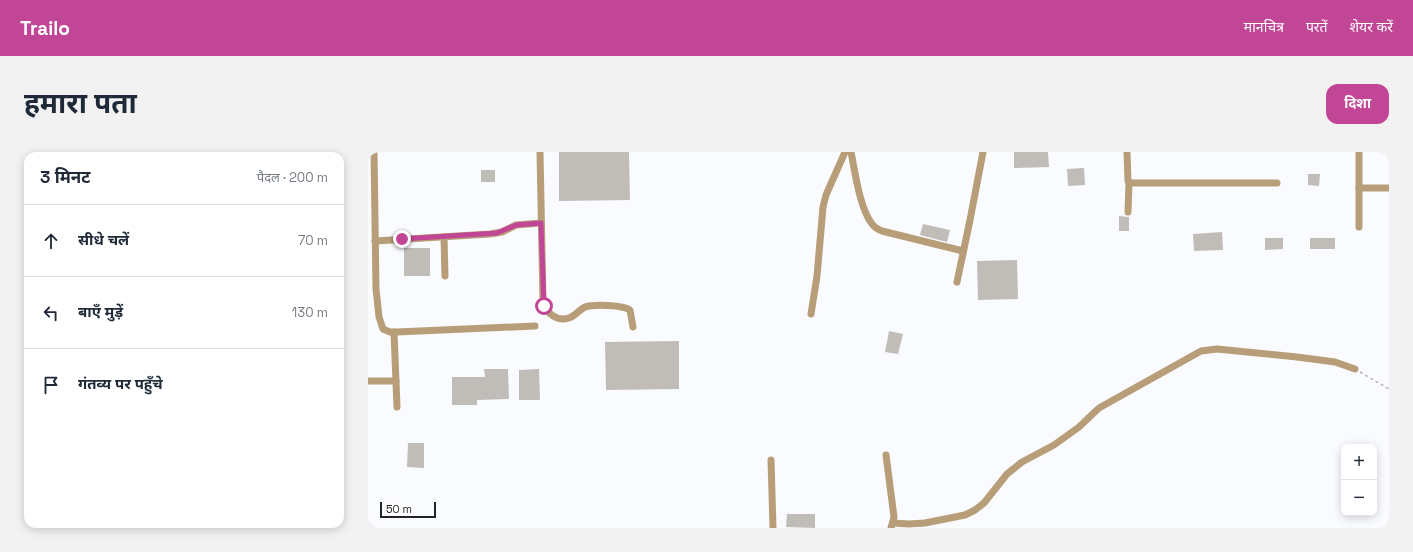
<!DOCTYPE html>
<html lang="hi">
<meta charset="utf-8">
<style>
body{margin:0;font-family:"Space Grotesk","Noto Sans Devanagari",sans-serif;background:#f2f2f3;color:#1f2937}
.controls{position:absolute;right:12px;bottom:12px;display:grid;overflow:hidden;border-radius:8px;box-shadow:0 2px 10px #0003}
.controls button{width:36px;height:36px;display:grid;place-items:center;padding:0;border:0;border-bottom:1px solid #e0e1e3;background:#fff;color:#1f2937;font:20px sans-serif}
.scale{position:absolute;left:12px;bottom:10px;width:56px;box-sizing:border-box;padding-left:4px;border:2px solid #222325;border-top:0;font-size:11px;line-height:14px;white-space:nowrap;color:#222325;-webkit-text-stroke:3px #fff;paint-order:stroke}
.stop{position:absolute;width:12px;height:12px;margin:-9px;border:3px solid #c24696;border-radius:50%;background:#fff}
.stop.end{background:#c24696;border-color:#fff;box-shadow:0 1px 4px #0008}
.list{margin:0;padding:0;list-style:none}
h2{display:flex;justify-content:space-between;align-items:center;height:52px;margin:0;padding:0 16px;font-size:17px}
h2 small{font-size:13px;font-weight:400;color:#747a83}
.list li{display:grid;grid-template-columns:26px 1fr auto;gap:12px;align-items:center;box-sizing:border-box;height:72px;padding:0 16px;border-top:1px solid #e0e1e3}
.list b{display:block;font-size:15px;white-space:nowrap}
.list em{font-size:13px;font-style:normal;color:#747a83}
.icon{flex:none;width:22px;height:22px;fill:none;stroke:currentColor;stroke-width:2;stroke-linecap:round;stroke-linejoin:round}
.map{position:relative;flex:none;width:1021px;height:376px;overflow:hidden;border-radius:12px}
header{display:flex;align-items:center;gap:24px;box-sizing:border-box;height:56px;padding:0 20px;background:#c24696;color:#fff}
header strong{font-size:19px}
nav{display:flex;gap:22px;margin-inline-start:auto;font-size:14px}
.intro{display:flex;align-items:center;justify-content:space-between;box-sizing:border-box;height:96px;padding:0 24px}
h1{margin:0;font-size:28px}
.button{padding:10px 18px;border-radius:12px;background:#c24696;color:#fff;font-size:14px;font-weight:700}
main{display:flex;gap:24px;padding:0 24px}
aside{flex:1;background:#fff;border-radius:12px;box-shadow:0 2px 10px #0003}
.map>svg:first-child{display:block}
</style>
<header>
<strong>Trailo</strong>
<nav><a>मानचित्र</a><a>परतें</a><a>शेयर करें</a></nav>
</header>
<div class="intro"><h1>हमारा पता</h1><a class="button">दिशा</a></div>
<main>
<aside>
<h2>3 मिनट<small>पैदल · 200 m</small></h2>
<ul class="list">
<li><svg class="icon" aria-label="ahead" viewBox="0 0 24 24"><path d="M12 20V5M6 11l6-6 6 6"/></svg><div><b>सीधे चलें</b></div><em>70 m</em></li>
<li><svg class="icon" aria-label="left" viewBox="0 0 24 24"><path d="M17 20v-9H6M10 6l-5 5 5 5"/></svg><div><b>बाएँ मुड़ें</b></div><em>130 m</em></li>
<li><svg class="icon" aria-label="arrive" viewBox="0 0 24 24"><path d="M6 21V4h12l-3 4 3 4H6"/></svg><div><b>गंतव्य पर पहुँचे</b></div></li>
</ul>
</aside>
<div class="map">
<svg width="1021" height="376" viewBox="0 0 1021 376">
<rect width="100%" height="100%" fill="#fafbfe"/>
<!-- building -->
<g fill="#c0bcb8">
<path d="M191,0H261L262,48L191,49Z"/>
<path d="M646,0H680L681,15L646,16Z"/>
<path d="M716,16L717,33L700,34L699,17Z"/>
<rect x="113" y="18" width="14" height="12"/>
<path d="M940,22H952L951,34L940,33Z"/>
<path d="M751,64L761,65V79H751Z"/>
<path d="M555,72L582,78L579,90L552,83Z"/>
<path d="M854,80L855,98L826,99L825,82Z"/>
<path d="M897,86H915V97L897,98Z"/>
<rect x="942" y="86" width="25" height="11"/>
<rect x="36" y="96" width="26" height="28"/>
<path d="M649,108L650,147L610,148L609,109Z"/>
<path d="M521,179L535,182L530,202L517,200Z"/>
<path d="M311,189V237L238,238L237,190Z"/>
<path d="M116,217H140L141,247L109,248V253H84V225H117Z"/>
<path d="M171,217L172,248H151V218Z"/>
<path d="M40,291H56V316L39,315Z"/>
<path d="M419,362H447V376L418,375Z"/>
</g>
<g fill="none" stroke-linecap="round" stroke-linejoin="round">
<!-- path -->
<path stroke="#b5b6b9" stroke-width="1.5" stroke-dasharray="3 3" stroke-linecap="butt" d="M992,220L1021,237"/>
<!-- street -->
<g stroke="#b89d79" stroke-width="7">
<path d="M6,0L8,137L11,165L15,177L22,180H29L167,174"/>
<path d="M172,0L175,150C178,161 189,170 201,166C207,164 211,158 217,155C226,152 255,153 262,158L265,175"/>
<path d="M483,0C487,20 492,57 504,72C507,76 511,78 514,79L595,99"/>
<path d="M759,0L760,29L762,31H909"/>
<path d="M991,0V75"/>
<path d="M991,36H1021"/>
<path d="M760,60L761,30"/>
<path d="M76,85L77,124"/>
<path d="M7,89L122,82L134,80L148,73L173,71"/>
<path d="M589,130L602,68L615,0"/>
<path d="M443,162L449,124L455,55L458,43L477,0"/>
<path d="M26,180L29,255"/>
<path d="M0,229H28"/>
<path d="M518,303L526,365L523,376"/>
<path d="M403,308L405,376"/>
<path d="M525,371L541,372L557,371L597,363L607,358L616,351L639,322L654,310L686,293L711,275L731,256L833,199L849,197L929,205L967,210L987,217"/>
</g>
</g>
<g fill="none" stroke-linecap="round" stroke-linejoin="round">
<!-- route -->
<path stroke="#c24696" stroke-width="5" d="M34,87L129,81L148,73L173,71L176,154"/>
</g>
</svg>
<div class="controls">
<button>+</button>
<button>−</button>
</div>
<div class="scale">50 m</div>
<div class="stop" style="left:176px;top:154px"></div>
<div class="stop end" style="left:34px;top:87px"></div>
</div>
</main>
